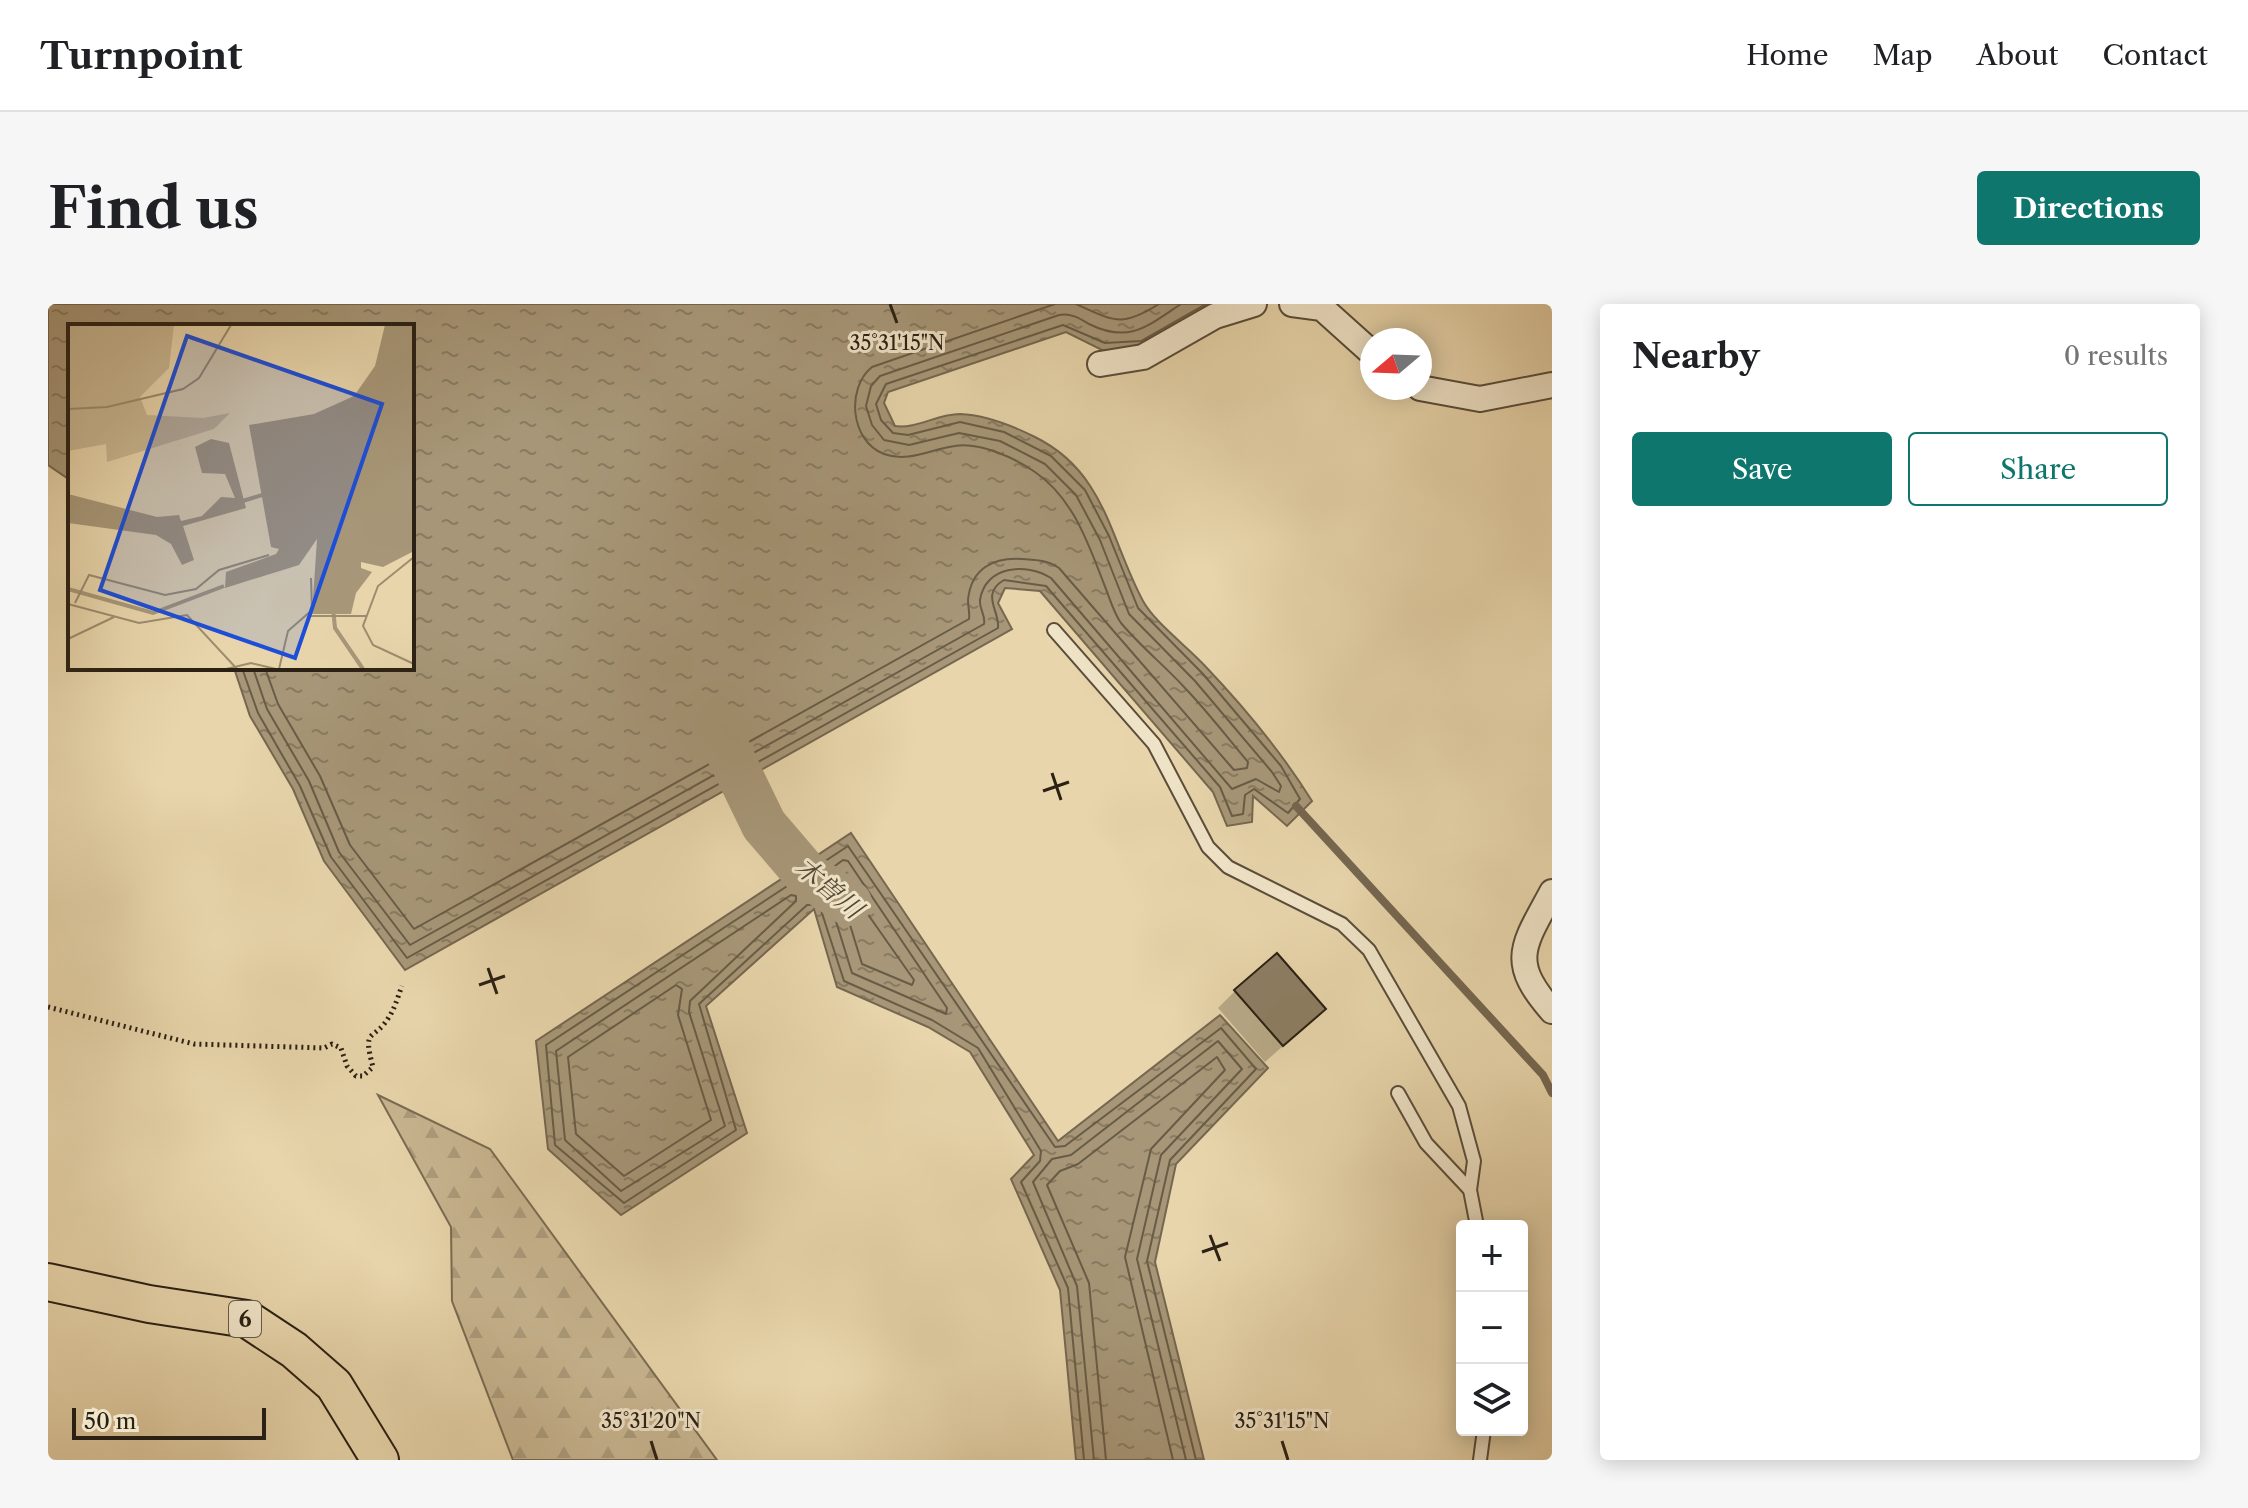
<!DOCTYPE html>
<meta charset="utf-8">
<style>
body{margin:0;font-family:"Libre Caslon Text","Noto Serif JP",serif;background:#f6f6f6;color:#202124}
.controls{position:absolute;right:24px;bottom:24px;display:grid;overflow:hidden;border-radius:8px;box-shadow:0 4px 20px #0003}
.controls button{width:72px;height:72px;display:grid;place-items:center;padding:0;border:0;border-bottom:2px solid #e0e0e0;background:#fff;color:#202124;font:40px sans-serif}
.compass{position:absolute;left:1312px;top:24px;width:72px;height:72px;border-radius:50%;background:#fff;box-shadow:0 4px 20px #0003;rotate:251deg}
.scale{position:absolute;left:24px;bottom:20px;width:194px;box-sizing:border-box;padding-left:8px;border:4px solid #2a2014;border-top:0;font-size:22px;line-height:28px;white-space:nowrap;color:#2a2014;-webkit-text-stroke:6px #f0e4c8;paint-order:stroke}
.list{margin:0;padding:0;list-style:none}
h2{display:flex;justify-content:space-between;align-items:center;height:104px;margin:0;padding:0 32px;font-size:34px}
h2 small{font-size:26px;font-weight:400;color:#757577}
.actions{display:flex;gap:16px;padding:24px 32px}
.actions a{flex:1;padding:18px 0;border:2px solid #0f766e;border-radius:8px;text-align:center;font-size:28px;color:#0f766e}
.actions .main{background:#0f766e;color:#fff}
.icon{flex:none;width:44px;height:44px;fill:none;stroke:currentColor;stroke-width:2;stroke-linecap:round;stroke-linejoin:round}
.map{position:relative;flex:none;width:1504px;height:1156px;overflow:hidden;border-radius:8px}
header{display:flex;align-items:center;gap:48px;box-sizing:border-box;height:112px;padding:0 40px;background:#fff;border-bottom:2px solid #e0e0e0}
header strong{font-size:38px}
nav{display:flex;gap:44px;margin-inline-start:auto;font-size:28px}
.intro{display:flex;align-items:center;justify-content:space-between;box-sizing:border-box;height:192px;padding:0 48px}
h1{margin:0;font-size:56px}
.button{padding:20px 36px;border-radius:8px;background:#0f766e;color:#fff;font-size:28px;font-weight:700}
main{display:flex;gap:48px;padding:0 48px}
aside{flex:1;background:#fff;border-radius:8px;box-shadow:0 4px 20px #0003}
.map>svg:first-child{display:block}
</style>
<header>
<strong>Turnpoint</strong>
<nav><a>Home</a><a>Map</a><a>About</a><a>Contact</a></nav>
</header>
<div class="intro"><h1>Find us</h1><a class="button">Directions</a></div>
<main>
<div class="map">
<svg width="1504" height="1156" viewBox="0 0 1504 1156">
<defs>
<pattern id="forest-firs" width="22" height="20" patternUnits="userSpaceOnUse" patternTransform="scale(2)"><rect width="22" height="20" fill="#c8b691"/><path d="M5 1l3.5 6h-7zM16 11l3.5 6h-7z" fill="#ac9c7c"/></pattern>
<pattern id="water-ripples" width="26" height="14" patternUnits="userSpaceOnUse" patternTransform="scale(2)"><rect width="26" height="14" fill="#a79778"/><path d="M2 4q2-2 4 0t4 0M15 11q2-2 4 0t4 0" fill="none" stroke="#887b61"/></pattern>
</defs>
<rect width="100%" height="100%" fill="#e8d5ab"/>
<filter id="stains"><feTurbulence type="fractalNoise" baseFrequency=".0025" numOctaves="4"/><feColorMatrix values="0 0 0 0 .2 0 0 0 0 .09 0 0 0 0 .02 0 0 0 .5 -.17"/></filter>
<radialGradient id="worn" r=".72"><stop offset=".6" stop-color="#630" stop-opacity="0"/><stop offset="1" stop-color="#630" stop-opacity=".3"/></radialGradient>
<!-- forest -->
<path fill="url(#forest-firs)" stroke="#796b52" stroke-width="2" d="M330,791L442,845L669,1156H465L404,997L403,923Z"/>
<!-- water -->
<g fill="url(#water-ripples)" stroke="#756750" stroke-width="2">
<path d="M0,0H1180L1096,45L1056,47L1018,28L840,88L836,99L847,122C869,125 889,110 912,110C937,111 965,122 987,133C1058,168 1062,236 1095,297C1107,319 1141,344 1158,363C1197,404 1234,449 1264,497L1239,522L1205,492L1204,518L1179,522L1165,488L992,287L957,284L950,299L964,325L357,666L276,557L245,485L202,412L186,364H364V22H22V176L0,161Z"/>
<path d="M803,529L1010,837L1172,711L1220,764L1128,860L1107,958L1156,1156H1028L1012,986L963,875L986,851L922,748L880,723L789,683L766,605L658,702L699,829L573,911L500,845L488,737Z"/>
</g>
<!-- shadow -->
<path fill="#0003" d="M1187,687L1258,722L1217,758L1170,704Z"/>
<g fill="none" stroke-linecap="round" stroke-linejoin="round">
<!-- shore -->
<g stroke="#685c46" stroke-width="2">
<path d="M1028,0C1066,17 1073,24 1111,0"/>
<path d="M194,364L210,409L252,482L283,553L359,654L950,324C952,307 932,290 956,276L998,282L1172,483L1184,512L1195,510L1197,491L1206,485L1240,509L1252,495L1233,462L1155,370L1090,304L1061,232L1037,186L1003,152L956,128L912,118L860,131L845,129L833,116L828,100L838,80L1015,21L1057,39L1093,37L1158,0"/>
<path d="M205,364L219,405L261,477L291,548L362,641L936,320C938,312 931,305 932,296C937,262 978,258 1003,274L1184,485L1208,475L1231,488L1233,482L1224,468L1147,377L1081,310L1052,236L1028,191L997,160L952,137L911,129L861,141L836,136L824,121L818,102L823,82L832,72L1011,11C1023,9 1031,14 1041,20C1081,40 1100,22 1133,0"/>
<path d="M217,364L230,400L272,472L302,541L366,625L921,315C922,309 920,303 920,296C923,264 946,253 974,255C988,256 1000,256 1011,264L1186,466L1199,464L1200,458C1179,433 1159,407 1137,384C1117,362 1092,342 1073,319C1065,308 1061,292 1056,280C1040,239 1025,194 987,168C967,154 932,138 907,142C883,145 861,159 836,150C802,137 798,84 824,63L1007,0"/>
<path d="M795,556L800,557L899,704L898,710L804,669L782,598L774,590L754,586Z"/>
<path d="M793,572L866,676L864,681L814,660L795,598L784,581Z"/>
<path d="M743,591L748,592V597L642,697L641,708L677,822L573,887L517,836L508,747Z"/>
<path d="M628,681L634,685L630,711L663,816L576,872L528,830L520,753Z"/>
<path d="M1036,1156L1020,984L973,878L992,857L993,847L930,744L884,716L796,677L771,600L759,601L651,700L688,826L576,899L507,841L498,741L800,542L1007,843L1017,842L1173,724L1208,765L1122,856L1099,957L1148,1156"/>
<path d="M1046,1156L1029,982L985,878L1004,855L1023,851L1170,737L1194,765L1113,851L1089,955L1138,1156"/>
<path d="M1058,1156L1041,979L999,881L1012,867L1030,860L1169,753L1177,766L1103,845L1077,953L1125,1156"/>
</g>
<!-- stream -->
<path stroke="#756750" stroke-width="8" d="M1248,502L1495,771L1504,789"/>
<!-- river -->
<path stroke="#a79778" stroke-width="46" d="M667,420L716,521L758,570L801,599"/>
</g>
<!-- building -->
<path fill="#8d7e63" stroke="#2a2014" stroke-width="2" d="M1229,649L1278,705L1235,742L1186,686Z"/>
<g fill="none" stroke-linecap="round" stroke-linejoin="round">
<defs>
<g id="service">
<path d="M1006,326L1106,440L1160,543L1180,563L1294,620L1321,646L1411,802L1426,857L1422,886L1429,922"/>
<path d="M1350,789L1378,839L1422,886"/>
<path d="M1432,1156L1436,1126"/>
</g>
<g id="minor">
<path d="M1244,0L1274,4L1324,49"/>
<path d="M1052,60L1095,53L1167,12L1206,0"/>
<path d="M1372,84L1432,95L1504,81"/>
<path d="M1504,588C1475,642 1460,657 1504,707"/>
</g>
<path id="primary" d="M0,978L101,1000L199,1015L246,1046L286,1081L332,1156"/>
</defs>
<!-- service casing -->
<use href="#service" stroke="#5a4d3a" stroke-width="16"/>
<!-- minor casing -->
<use href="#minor" stroke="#5a4d3a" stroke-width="28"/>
<!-- primary casing -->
<use href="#primary" stroke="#2a2014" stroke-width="40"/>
<!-- path -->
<path stroke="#2a2014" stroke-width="5" stroke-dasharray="2 4" stroke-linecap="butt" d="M0,703L146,740L276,744L284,740L293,744L299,762L308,772H315L325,763C314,722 325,739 341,713C347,704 350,692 354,682"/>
<!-- service -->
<use href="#service" stroke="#f0e4c8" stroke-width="12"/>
<!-- minor -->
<use href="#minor" stroke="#f0e4c8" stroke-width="24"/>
<!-- primary -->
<use href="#primary" stroke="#e8d5ab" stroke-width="36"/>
</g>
<!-- ticks -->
<path fill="none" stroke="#2a2014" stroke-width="3" d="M842,0L849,19M1004,469L1013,496M995,487L1021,478M440,664L449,690M431,681L457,672M1162,931L1172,957M1154,948L1180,939M603,1137L609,1156M1234,1137L1240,1156"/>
<g text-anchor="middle" stroke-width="6" stroke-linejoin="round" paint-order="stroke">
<!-- shield labels -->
<rect fill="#f0e4c8" stroke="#655b4a" stroke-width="2" x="181" y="997" width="32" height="36" rx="6"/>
<g font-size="22" font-weight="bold" fill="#2a2014">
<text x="197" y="1023">6</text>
</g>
<!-- water labels -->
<g font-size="26" font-style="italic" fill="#564a37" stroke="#f0e4c8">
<text transform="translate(781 584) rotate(40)" y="9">木曽川</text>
</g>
</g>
<!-- overview -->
<g transform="translate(20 20)">
<rect width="346" height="346" fill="#e8d5ab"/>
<path d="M0,1H106L101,44L72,73L79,91L135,94L162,89L146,105L39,138L38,120L0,127Z" fill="#c8b691"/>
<path d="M317,1H346V227L315,243L293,238V244L304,248L288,269L283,290H244L249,215L231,241L157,264L158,248L208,230L211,225L203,223L181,101L246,90L286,72L307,42ZM143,115L161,119L178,184L115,202L126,236L114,241L103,220L88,211L0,199V170L89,193L111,191L113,197L134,192L153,173L167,174L157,150L134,149L127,123Z" fill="#a79778"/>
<path fill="none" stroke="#a79778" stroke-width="4" d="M168,179L204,168M0,265L85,289L156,262M265,284L267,304L295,345"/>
<path fill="none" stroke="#9c8d6f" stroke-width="2" d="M0,85L39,83L115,65L131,54L163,1M346,233L310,262L295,302L305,321L346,340M7,279L21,251L97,271L128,265L151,246L201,231M0,280L71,299L119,291L169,345M241,292H298M0,315L46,293M112,345H138M158,345L183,339L208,345M211,345L220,307L244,286L243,254"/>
<path fill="#1d4ed8" fill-opacity="0.15" stroke="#1d4ed8" stroke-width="4" d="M119,12L314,80L227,334L32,266Z"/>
<rect width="346" height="346" fill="none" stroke="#2a2014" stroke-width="4"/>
</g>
<g font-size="20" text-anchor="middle" fill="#2a2014" stroke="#f0e4c8" stroke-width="6" stroke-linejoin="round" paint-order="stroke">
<text x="849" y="46">35°31'15"N</text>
<text x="603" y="1124">35°31'20"N</text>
<text x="1234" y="1124">35°31'15"N</text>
</g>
<rect width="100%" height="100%" filter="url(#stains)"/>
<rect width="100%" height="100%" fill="url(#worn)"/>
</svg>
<div class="controls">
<button>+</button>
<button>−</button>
<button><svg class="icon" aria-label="layers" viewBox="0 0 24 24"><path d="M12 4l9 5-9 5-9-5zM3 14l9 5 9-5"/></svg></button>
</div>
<svg class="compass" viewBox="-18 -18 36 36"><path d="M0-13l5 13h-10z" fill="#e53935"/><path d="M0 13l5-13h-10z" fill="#757577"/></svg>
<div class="scale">50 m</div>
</div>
<aside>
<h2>Nearby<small>0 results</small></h2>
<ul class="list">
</ul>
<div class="actions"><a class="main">Save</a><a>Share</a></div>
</aside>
</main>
